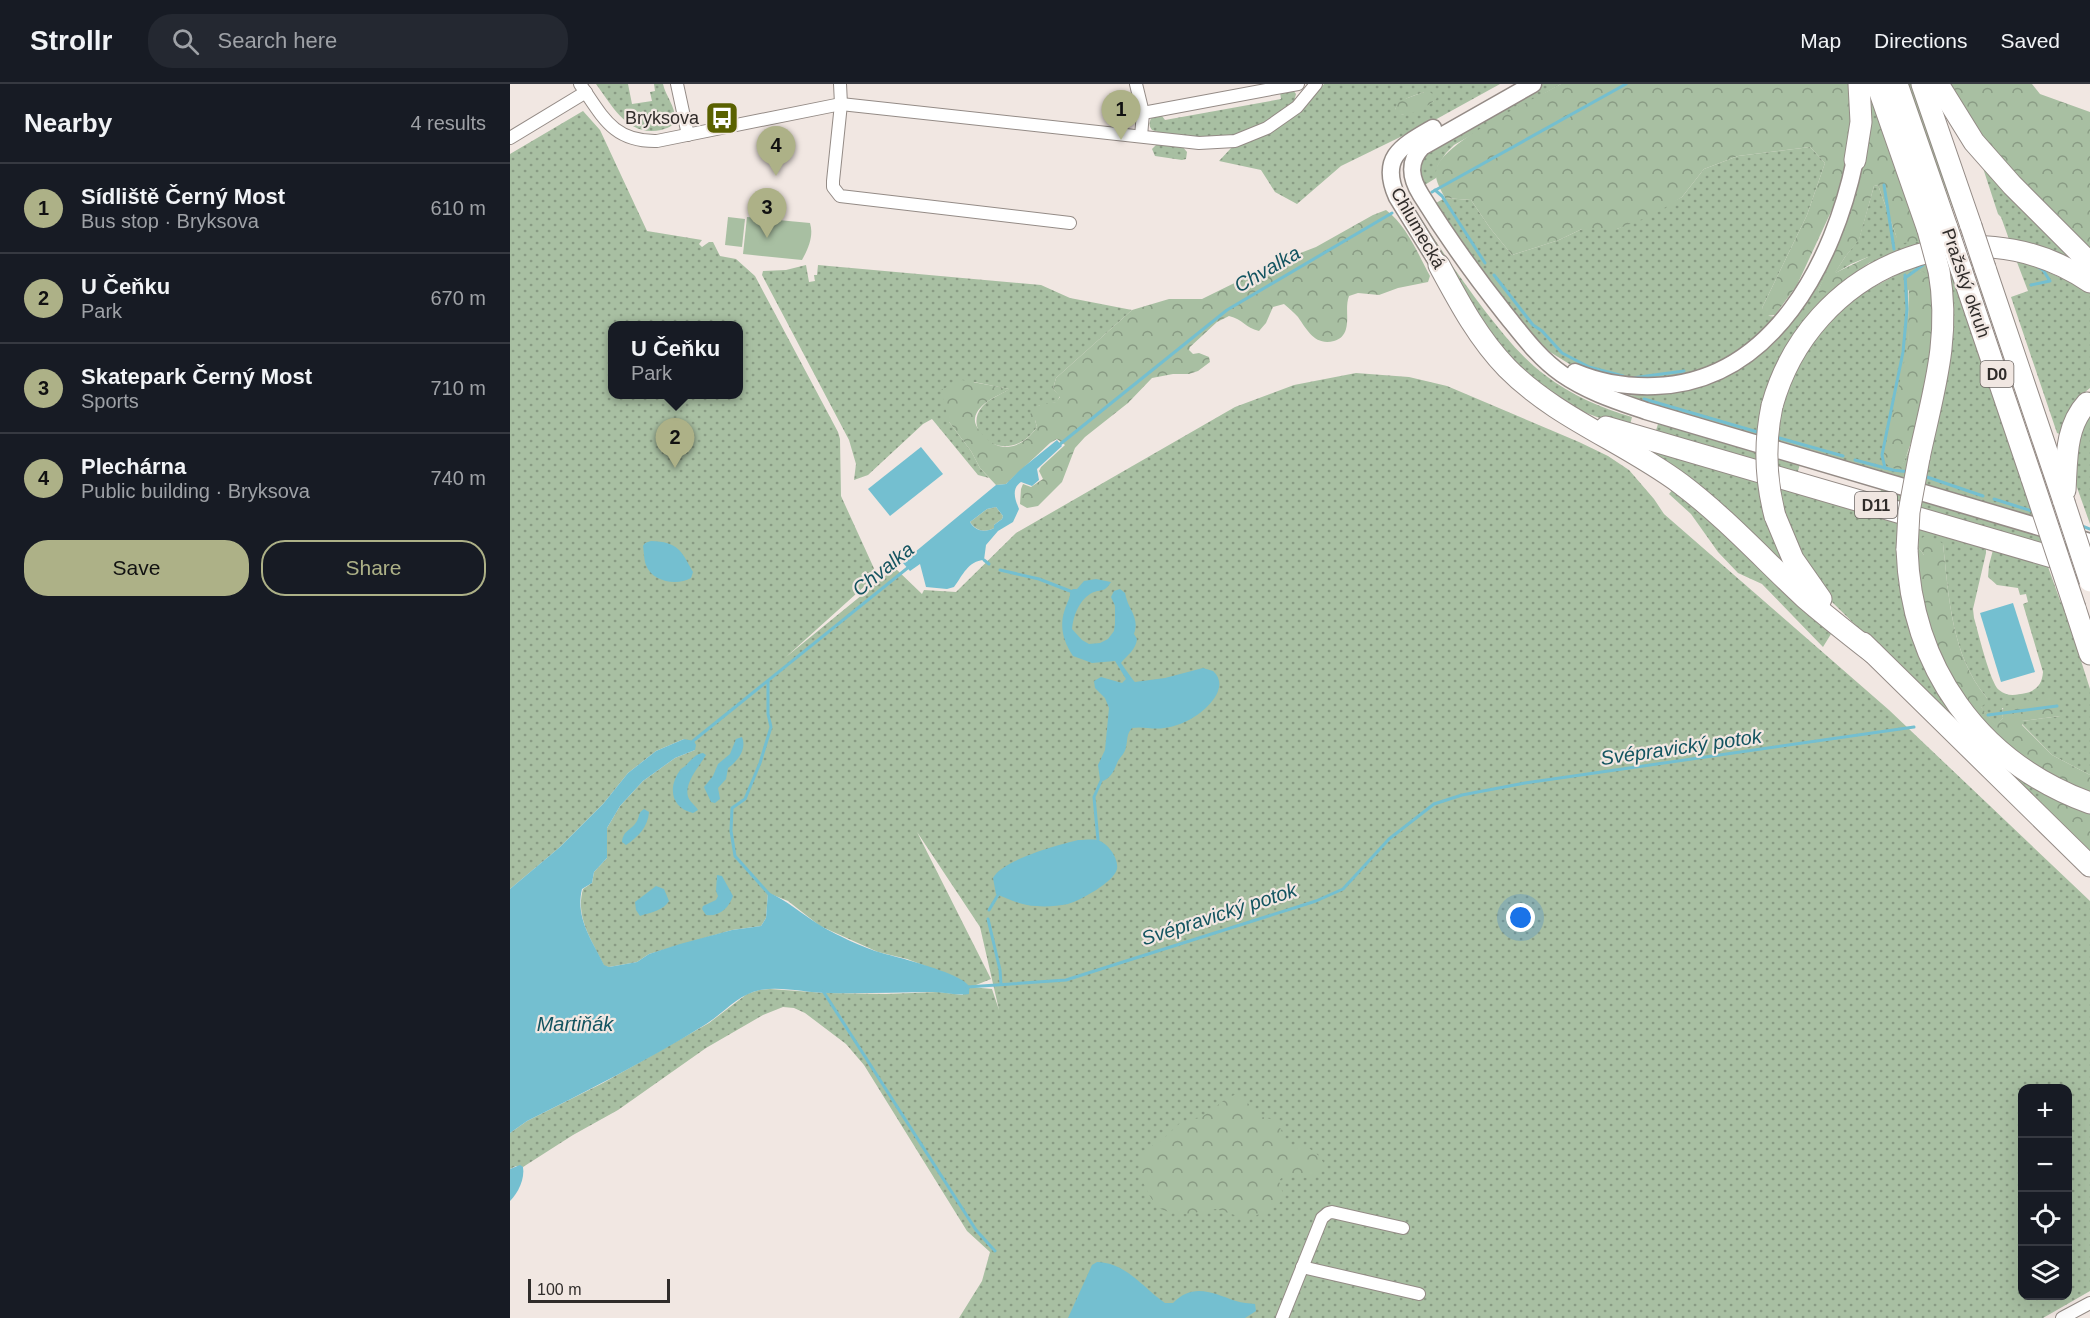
<!DOCTYPE html>
<meta charset="utf-8">
<style>
body{margin:0;font-family:Arial,sans-serif;background:#242831;color:#f1f3f6}
.controls{position:absolute;right:18px;bottom:18px;display:grid;overflow:hidden;border-radius:12px;box-shadow:0 6px 24px #0002}
.controls button{width:54px;height:54px;display:grid;place-items:center;padding:0;border:0;border-bottom:2px solid #363941;background:#171b24;color:#f1f3f6;font:30px sans-serif}
.scale{position:absolute;left:18px;bottom:15px;width:142px;box-sizing:border-box;padding-left:6px;border:3px solid #302c2a;border-top:0;font-size:16px;line-height:21px;white-space:nowrap;color:#302c2a;-webkit-text-stroke:4px #f1e7e2;paint-order:stroke}
.you{position:absolute;left:1011px;top:834px;width:21px;height:21px;margin:-15px;border:4px solid #fff;border-radius:50%;background:#1a73e8;box-shadow:0 0 0 9px #1a73e833}
.badge{display:grid;place-items:center;width:39px;height:39px;border-radius:50%;background:#adb187;color:#111;font-size:20px;font-weight:700}
.pin{position:absolute;translate:-50% -50px;filter:drop-shadow(0 2px 3px #0008)}
.pin::after{content:'';position:absolute;top:32px;width:21px;height:18px;background:inherit;clip-path:polygon(0 0,100% 0,50% 100%)}
.popup{position:absolute;left:98px;top:237px;width:135px;height:78px;box-sizing:border-box;display:grid;place-content:center;border-radius:12px;background:#171b24;filter:drop-shadow(0 2px 4px #0005);font-size:20px;white-space:nowrap;color:#9ea1a6}
.popup b{font-size:22px;color:#f1f3f6}
.popup::after{content:'';position:absolute;left:50%;top:100%;margin-left:-12px;border:12px solid transparent;border-top-color:#171b24}
.list{margin:0;padding:0;list-style:none}
h2{display:flex;justify-content:space-between;align-items:center;height:78px;margin:0;padding:0 24px;font-size:26px}
h2 small{font-size:20px;font-weight:400;color:#9ea1a6}
.list li{display:grid;grid-template-columns:39px 1fr auto;gap:18px;align-items:center;box-sizing:border-box;height:90px;padding:0 24px;border-top:2px solid #363941}
.list b{display:block;font-size:22px;white-space:nowrap}
.list p{margin:0;font-size:20px;white-space:nowrap;color:#9ea1a6}
.list em{font-size:20px;font-style:normal;color:#9ea1a6}
.actions{display:flex;gap:12px;padding:18px 24px}
.actions a{flex:1;padding:14px 0;border:2px solid #adb187;border-radius:24px;text-align:center;font-size:21px;color:#adb187}
.actions .main{background:#adb187;color:#111}
.icon{flex:none;width:33px;height:33px;fill:none;stroke:currentColor;stroke-width:2;stroke-linecap:round;stroke-linejoin:round}
.map{position:relative;flex:none;width:1580px;height:1234px;overflow:hidden}
header{display:flex;align-items:center;gap:36px;box-sizing:border-box;height:84px;padding:0 30px;background:#171b24;border-bottom:2px solid #363941}
header strong{font-size:28px}
nav{display:flex;gap:33px;margin-inline-start:auto;font-size:21px}
.search{width:420px;height:54px;background:#242831;display:flex;align-items:center;gap:15px;box-sizing:border-box;padding:0 21px;border-radius:24px;color:#9ea1a6;font-size:22px}
main{display:flex}
aside{flex:1;background:#171b24}
.map>svg:first-child{display:block}
</style>
<header>
<strong>Strollr</strong>
<div class="search"><svg class="icon" aria-label="search" viewBox="0 0 24 24"><circle cx="10" cy="10" r="6"/><path d="M15 15l6 6"/></svg>Search here</div>
<nav><a>Map</a><a>Directions</a><a>Saved</a></nav>
</header>
<main>
<aside>
<h2>Nearby<small>4 results</small></h2>
<ul class="list">
<li><span class="badge">1</span><div><b>Sídliště Černý Most</b><p>Bus stop · Bryksova</p></div><em>610 m</em></li>
<li><span class="badge">2</span><div><b>U Čeňku</b><p>Park</p></div><em>670 m</em></li>
<li><span class="badge">3</span><div><b>Skatepark Černý Most</b><p>Sports</p></div><em>710 m</em></li>
<li><span class="badge">4</span><div><b>Plechárna</b><p>Public building · Bryksova</p></div><em>740 m</em></li>
</ul>
<div class="actions"><a class="main">Save</a><a>Share</a></div>
</aside>
<div class="map">
<svg width="1580" height="1234" viewBox="0 0 1580 1234">
<defs>
<pattern id="grass-dots" width="8" height="8" patternUnits="userSpaceOnUse" patternTransform="scale(1.5)"><rect width="8" height="8" fill="#a8bfa2"/><path d="M2 2h.1M6 6h.1" fill="none" stroke="#899b84" stroke-width="1.8" stroke-linecap="round"/></pattern>
<pattern id="forest-crowns" width="20" height="18" patternUnits="userSpaceOnUse" patternTransform="scale(1.5)"><rect width="20" height="18" fill="#a8bfa2"/><path d="M2 6a3 3 0 1 1 6 0M12 15a3 3 0 1 1 6 0" fill="none" stroke="#899b84"/></pattern>
</defs>
<rect width="100%" height="100%" fill="#f1e7e2"/>
<!-- grass -->
<g fill="url(#grass-dots)" fill-rule="evenodd">
<path d="M86,0H118L122,20L142,17L140,8L145,7L144,0H153C156,13 165,21 165,35C164,43 157,44 151,46C118,53 103,23 86,0Z"/>
<path d="M814,0H990L923,37L831,82L787,120L765,108L751,86L709,77L723,62L755,51L770,43L785,31ZM914,8L924,17L892,31L885,25C892,13 902,13 914,8Z"/>
<path d="M1033,0H1051L944,61L936,69L928,81L926,94L913,102C911,92 908,84 913,75C927,54 1008,14 1033,0Z"/>
<path d="M1396,0H1404L1451,137L1448,138Z"/>
<path d="M783,6L786,10L784,18C771,26 758,38 745,45C721,57 667,56 642,46C638,41 639,36 644,31L652,32L655,36L771,15L770,8Z"/>
<path d="M1359,7L1414,162C1388,174 1357,184 1334,199C1296,222 1271,267 1257,308C1256,313 1254,314 1252,320L1276,297L1331,220L1417,175L1421,189L1425,269L1394,396L1112,311C1164,313 1217,299 1257,265C1302,227 1339,146 1350,89C1355,62 1356,34 1359,7ZM1360,46L1387,154L1368,101L1364,102L1349,155L1335,173L1324,190L1341,180L1358,173H1361L1360,179L1308,207C1319,184 1331,162 1340,138C1351,108 1357,78 1360,46ZM1411,187L1403,357L1390,386L1399,246L1398,207Z"/>
<path d="M73,27L90,46L137,147L192,156L189,160L192,163L199,158H203L210,172L226,175L245,192L328,348L330,355L331,412L367,491L276,573L385,484L412,510L414,506L446,508L506,449L725,323L784,301L846,289L899,293L937,302L1069,358L1098,372L1119,386L1144,415L1154,430L1379,626L1580,817V1207L1533,1234H449L472,1197L480,1168L457,1147L354,981L336,960L295,929L284,924L273,923L253,931L196,964L108,1026L63,1051L13,1083L6,1082L0,1085V1049L17,1037L93,999L199,939L237,910L249,906L260,905L316,909L376,910L428,908L453,911L447,894L397,875L368,868L310,842L278,817L258,809L256,834L251,842L222,846L139,870L127,878L99,883L94,882C82,856 65,834 73,805L82,799L84,788L97,774V744L110,722L133,697L165,674L185,666L174,655L146,667L118,689L93,720L50,763L0,805V70ZM102,242H228V310H102ZM407,748L470,843L489,926L482,905L461,903L481,895ZM1512,1004H1558V1212H1512Z"/>
<path d="M648,59L672,62L677,68L676,75L672,76L645,72L642,65Z"/>
<path d="M1300,63L1315,79L1297,131L1252,224L1259,232L1268,233L1259,242L1219,273L1186,288L1127,298L1061,281L1040,268L1014,244L924,120L935,114L961,116L980,144L1002,171L1049,156L1072,145H1107L1172,113L1194,85L1228,72Z"/>
<path d="M1473,84L1575,186L1500,158L1491,133L1488,130Z"/>
<path d="M907,128C928,162 951,195 975,227C993,250 1011,273 1035,291C1061,311 1091,324 1122,333L1119,345L1071,327L1030,302L985,259L905,129Z"/>
<path d="M1505,173L1580,207V304C1563,317 1555,330 1552,351L1547,349L1501,213L1518,207Z"/>
<path d="M296,181L299,198L305,197L304,191H307L308,181L531,201L560,214L622,226L546,294L543,305L550,312L547,318L528,322L525,336L527,343C498,385 450,349 472,323C479,314 491,311 499,305L464,298L439,338L461,367L470,384L479,394L468,391L422,335L413,340L358,391L344,396L346,380L339,356L252,191L253,187L276,186Z"/>
<path d="M1442,188L1507,379L1523,434L1411,401L1436,190Z"/>
<path d="M1580,323V440L1564,395L1561,374Z"/>
<path d="M1148,340L1290,380L1286,394L1144,353Z"/>
<path d="M1145,367L1389,437L1419,587L1580,729L1541,713H1534V723L1580,767V772L1321,517L1251,419L1255,435L1274,480L1144,370Z"/>
<path d="M1372,403L1580,465V479L1367,417Z"/>
<path d="M1163,405L1204,436L1321,550L1313,563L1252,500L1228,489L1208,468L1181,430L1159,410Z"/>
<path d="M486,423L493,432L492,435L484,441V444C475,449 466,447 460,438L477,425Z"/>
<path d="M1405,442L1476,463V469L1463,525L1464,534C1468,547 1480,599 1489,606C1497,613 1506,611 1516,609C1527,606 1532,600 1533,588L1513,520L1518,518L1516,510L1510,511L1508,504L1487,501L1478,493L1479,481L1483,466L1537,480L1551,519L1553,520L1580,605V691L1542,671L1511,639L1512,637L1550,632L1492,624L1493,634L1486,642L1470,622L1477,614C1441,571 1439,513 1433,460L1409,456L1408,463L1414,471L1478,646L1404,465Z"/>
</g>
<!-- forest -->
<g fill="url(#forest-crowns)">
<path d="M1051,0H1341L1342,29L1336,77L1326,117L1287,201L1265,231L1256,232L1252,224L1297,131L1315,79L1300,63L1228,72L1194,85L1172,113L1143,131L1107,145H1072L1049,156L1002,171L980,144L961,116L935,114C930,104 923,94 927,83C936,57 1024,15 1051,0Z"/>
<path d="M1439,0H1522L1530,10L1580,28V165L1511,98L1479,63Z"/>
<path d="M914,8H920L927,14C918,23 900,32 887,31L885,25L889,17Z"/>
<path d="M1369,39L1402,129L1408,157L1394,159L1387,154L1368,101L1364,102L1349,156L1335,173L1325,189L1358,173H1361L1362,177L1312,211L1308,207C1334,149 1353,110 1360,46L1362,43Z"/>
<path d="M876,126C897,142 908,170 920,192L918,198L888,204L869,211L848,209L839,212C835,223 839,234 836,245C834,252 830,255 824,257C805,262 797,246 788,233C784,229 779,224 774,220L763,223L756,239L749,247C735,244 733,235 719,232L707,238L680,263L679,266L683,270L689,269L699,273L700,278L688,287L679,290H663L642,294L618,319L575,353L565,364L552,398L528,422L517,424L510,420L511,405L513,400L521,403L533,395L529,387L531,383L555,361L547,355L540,359L496,400L486,401L470,384L461,367L439,338L431,306L452,296L500,305C488,312 468,319 465,334C464,341 469,346 473,351C490,371 513,364 527,343L525,336L520,332C523,320 536,319 546,318L550,313L543,305L546,294L622,226L659,215H692L767,178L806,163L863,131Z"/>
<path d="M1411,187L1418,190C1436,243 1412,335 1391,386C1380,384 1373,381 1374,369L1398,261L1399,195L1402,191Z"/>
<path d="M1415,452L1428,456L1433,460C1439,513 1441,571 1477,614L1476,619L1471,623L1486,641L1493,634L1492,626L1495,622L1544,611L1550,632L1512,637V641L1542,671L1580,691V709L1522,680L1479,646L1443,598L1415,533L1407,478L1414,471L1408,463L1409,456Z"/>
<path d="M1537,712L1580,729V767L1531,719L1532,714Z"/>
<path d="M727,1010C736,1015 741,1024 749,1031C754,1035 763,1034 767,1038C772,1045 772,1053 779,1060L780,1066L784,1069L789,1062C799,1062 809,1070 813,1078C806,1112 782,1078 769,1097L773,1110L771,1117L766,1123L756,1126L742,1134H734L706,1125L677,1130L659,1128L648,1124L641,1114L633,1098L629,1081L628,1074L631,1068L651,1057L669,1040L692,1033L717,1014Z"/>
</g>
<!-- garden -->
<g fill="#a8bfa2">
<path d="M218,133L235,135L232,163L215,161Z"/>
<path d="M237,133L300,139C304,152 298,165 292,176L233,170Z"/>
</g>
<!-- water -->
<g fill="#74bfd0" fill-rule="evenodd">
<path d="M547,356L552,362L527,385L529,396L522,402L511,398C501,405 505,415 509,425L503,438L488,447L476,461L474,476C458,477 453,491 444,503L437,505L416,503L410,480L400,487L393,479L399,473L486,401L496,400L510,386ZM486,423L493,432L492,435L484,441V444C475,449 465,447 460,438L477,425Z"/>
<path d="M411,363L433,390L380,432L358,405Z"/>
<path d="M141,457C168,458 171,466 183,488L181,494C167,502 142,498 136,481C134,476 134,468 133,462L135,459Z"/>
<path d="M586,495L601,498C594,510 590,504 580,510C569,517 563,532 562,545L572,556L579,560L590,559L598,555L604,547L605,540V522L601,513L604,507L610,505L615,509C618,526 630,533 624,550L627,555C626,566 617,571 611,579L623,596L625,598L655,594L693,584L703,587C722,604 694,629 677,637C671,640 662,643 654,644C643,646 633,642 622,644C616,651 618,655 616,663C615,669 611,672 608,677C604,686 603,692 593,697L590,696L588,681L595,666L599,624L595,614L585,604L584,597L591,593L612,599L616,595L605,577L582,579L563,572C553,557 549,542 555,525C557,518 561,513 560,507L563,505H567L574,497Z"/>
<path d="M1503,519L1525,588L1491,598L1470,529Z"/>
<path d="M232,653C237,665 228,677 218,684L216,695L208,704L210,715L205,719L201,718L194,703L203,692L208,680L220,670L226,655Z"/>
<path d="M174,655L184,657L186,661L185,666L165,674L133,697L110,722L97,744V774L84,788L82,799L72,805C65,834 82,856 94,881L99,883L127,878L139,870L170,860L222,846L251,842L256,834L258,808C279,818 289,828 308,840C322,849 356,865 372,869C387,873 450,889 458,901C460,904 459,906 459,910C447,912 435,908 423,908C388,908 353,910 318,909C296,909 272,902 250,906C228,910 212,931 193,942C136,977 77,1007 17,1037L0,1049V805L50,763L93,720L118,689L146,667Z"/>
<path d="M193,669L196,671C189,683 172,701 179,715C181,719 186,722 188,726L183,729C161,724 157,703 171,685C173,683 176,682 178,679C183,674 186,670 193,669Z"/>
<path d="M134,725L139,728C138,743 128,753 116,761L112,758C113,746 122,746 127,737C130,731 128,729 134,725Z"/>
<path d="M568,756C574,756 582,755 587,756C597,758 609,774 607,785C604,798 571,816 558,820C548,822 536,823 526,822C512,822 499,815 486,810L483,794C492,776 548,761 568,756Z"/>
<path d="M207,791L212,792L223,812C219,824 209,833 196,831L192,825L193,822L206,816L208,812L206,807Z"/>
<path d="M146,802L154,805L159,817C153,827 141,828 130,832L126,826L125,818Z"/>
<path d="M10,1081L13,1083C15,1095 8,1109 0,1117V1085Z"/>
<path d="M587,1178C617,1179 633,1204 655,1219H663C683,1198 703,1209 726,1217C732,1219 739,1219 745,1220L746,1227L735,1234H558L582,1181Z"/>
</g>
<g fill="none" stroke-linecap="round" stroke-linejoin="round">
<!-- stream -->
<g stroke="#74bfd0" stroke-width="3">
<path d="M1374,101L1384,165"/>
<path d="M925,106L932,112L975,179"/>
<path d="M922,108L1116,0"/>
<path d="M984,191L1023,241L1032,247L1052,269L1079,283L1113,292"/>
<path d="M1395,194L1413,181"/>
<path d="M1521,201L1540,197L1533,186L1528,183"/>
<path d="M1122,294L1174,287"/>
<path d="M1134,315L1251,349"/>
<path d="M1266,353L1333,372"/>
<path d="M549,361L717,226L882,129"/>
<path d="M1345,376L1383,386L1399,388"/>
<path d="M1375,384L1372,371L1393,268L1397,225L1395,191"/>
<path d="M1414,392L1473,412"/>
<path d="M1484,415L1525,428"/>
<path d="M1572,442L1580,445"/>
<path d="M474,476L479,480"/>
<path d="M490,486L529,495L560,507"/>
<path d="M258,597V630L261,643L250,679L235,715L222,724L221,747L225,772L259,810"/>
<path d="M1478,631L1547,622"/>
<path d="M183,657L400,482"/>
<path d="M588,756L584,713L591,697"/>
<path d="M479,826L488,811"/>
<path d="M478,835L490,886L491,900"/>
<path d="M457,903L556,896L806,817L833,805L879,755L924,720L952,711L1015,699L1404,643"/>
<path d="M313,907L466,1146L485,1167"/>
</g>
<defs>
<g id="street">
<path d="M70,0C93,33 103,58 147,57L331,20L689,59L725,57L757,44L787,23L806,0"/>
<path d="M167,0L178,51"/>
<path d="M330,0L331,20L323,97V103L330,112L560,139"/>
<path d="M626,0L633,29L631,52"/>
<path d="M633,29L788,0"/>
<path d="M0,54L76,8"/>
<path d="M792,1183L909,1210"/>
<path d="M772,1234L812,1134L818,1129L822,1128L893,1144"/>
<path d="M1552,1234L1580,1219"/>
</g>
<g id="secondary">
<path d="M1023,0L912,63C897,79 901,95 911,111C937,153 965,192 996,231C1013,252 1029,274 1052,290C1078,308 1107,317 1136,327L1580,458"/>
<path d="M923,44C892,62 869,73 887,113L929,181"/>
<path d="M1065,288C1091,299 1117,303 1145,302C1263,298 1324,177 1345,76"/>
</g>
<g id="highway">
<path d="M1367,0L1418,146"/>
<path d="M1387,0L1437,144"/>
<path d="M1412,0L1461,142"/>
<path d="M1428,0L1464,58L1502,101L1580,179"/>
<path d="M1345,76L1351,38L1349,0"/>
<path d="M929,181C949,218 968,254 997,284C1046,334 1115,358 1171,400C1216,434 1254,476 1295,514C1317,533 1340,551 1363,569"/>
<path d="M1475,184L1554,418"/>
<path d="M1451,185L1522,395"/>
<path d="M1262,322C1300,184 1458,116 1580,198"/>
<path d="M1096,343L1580,484"/>
<path d="M1409,374C1423,308 1441,255 1429,187"/>
<path d="M1555,406C1557,375 1555,343 1577,319"/>
<path d="M1265,432L1283,475L1311,515"/>
<path d="M1397,465C1401,583 1468,678 1580,719"/>
<path d="M1565,524L1580,570"/>
<path d="M1353,559L1580,782"/>
</g>
</defs>
<!-- street casing -->
<use href="#street" stroke="#948b86" stroke-width="14"/>
<!-- secondary casing -->
<use href="#secondary" stroke="#948b86" stroke-width="19"/>
<!-- highway casing -->
<use href="#highway" stroke="#948b86" stroke-width="23"/>
<!-- street -->
<use href="#street" stroke="#fff" stroke-width="12"/>
<!-- secondary -->
<use href="#secondary" stroke="#fff" stroke-width="16"/>
<!-- highway -->
<use href="#highway" stroke="#fff" stroke-width="21"/>
<defs>
<g id="highway-bridge">
<path d="M1461,142L1475,184"/>
<path d="M1437,144L1451,185"/>
<path d="M1418,146L1429,187"/>
<path d="M1262,322C1254,360 1255,394 1265,432"/>
<path d="M1522,395L1565,524"/>
<path d="M1554,418L1580,497"/>
<path d="M1397,465L1399,428L1409,374"/>
</g>
</defs>
<!-- highway-bridge casing -->
<use href="#highway-bridge" stroke="#948b86" stroke-width="23" stroke-linecap="butt"/>
<!-- highway-bridge -->
<use href="#highway-bridge" stroke="#fff" stroke-width="21"/>
</g>
<!-- icons -->
<defs>
<symbol id="bus-square" viewBox="-11 -11 22 22"><rect x="-9" y="-9" width="18" height="18" rx="4" fill="#5a6100" stroke="#f1e7e2"/><path d="M-5-6H5V4H4V6H2V4H-2V6H-4V4H-5ZM-3.5-4V0h7V-4ZM-3.5 1.2v1.5H-2V1.2ZM2 1.2v1.5H3.5V1.2Z" fill="#fff"/></symbol>
</defs>
<g fill-rule="evenodd">
<use href="#bus-square" x="193" y="15" width="38" height="38"/>
</g>
<g text-anchor="middle" stroke-width="4.5" stroke-linejoin="round" paint-order="stroke">
<!-- shield labels -->
<g fill="#f1e7e2" stroke="#6a6461" stroke-width="1.5">
<rect x="1470.5" y="277" width="33" height="26" rx="4.5"/>
<rect x="1345" y="408" width="42" height="26" rx="4.5"/>
</g>
<g font-size="16" font-weight="bold" fill="#302c2a">
<text x="1487" y="296">D0</text>
<text x="1366" y="427">D11</text>
</g>
<!-- poi labels -->
<g font-size="18" fill="#302c2a" stroke="#f1e7e2" text-anchor="end">
<text x="189" y="40">Bryksova</text>
</g>
<!-- street labels -->
<g font-size="18" fill="#302c2a" stroke="#f1e7e2">
<text transform="translate(908 144) rotate(60)" y="6">Chlumecká</text>
<text transform="translate(1456 199) rotate(71)" y="6">Pražský okruh</text>
</g>
<!-- water labels -->
<g font-size="20" font-style="italic" fill="#135460" stroke="#f1e7e2">
<text transform="translate(757 185) rotate(-30)" y="7">Chvalka</text>
<text transform="translate(373 485) rotate(-39)" y="7">Chvalka</text>
<text transform="translate(1171 663) rotate(-8)" y="7">Svépravický potok</text>
<text transform="translate(709 830) rotate(-18)" y="7">Svépravický potok</text>
<text x="65" y="947">Martiňák</text>
</g>
</g>
</svg>
<div class="controls">
<button>+</button>
<button>−</button>
<button><svg class="icon" aria-label="locate" viewBox="0 0 24 24"><circle cx="12" cy="12" r="6"/><path d="M12 2v4M12 18v4M2 12h4M18 12h4"/></svg></button>
<button><svg class="icon" aria-label="layers" viewBox="0 0 24 24"><path d="M12 4l9 5-9 5-9-5zM3 14l9 5 9-5"/></svg></button>
</div>
<div class="scale">100 m</div>
<div class="you"></div>
<div class="pin badge" style="left:611px;top:56px">1</div>
<div class="pin badge" style="left:165px;top:384px">2</div>
<div class="popup"><b>U Čeňku</b>Park</div>
<div class="pin badge" style="left:257px;top:154px">3</div>
<div class="pin badge" style="left:266px;top:92px">4</div>
</div>
</main>
